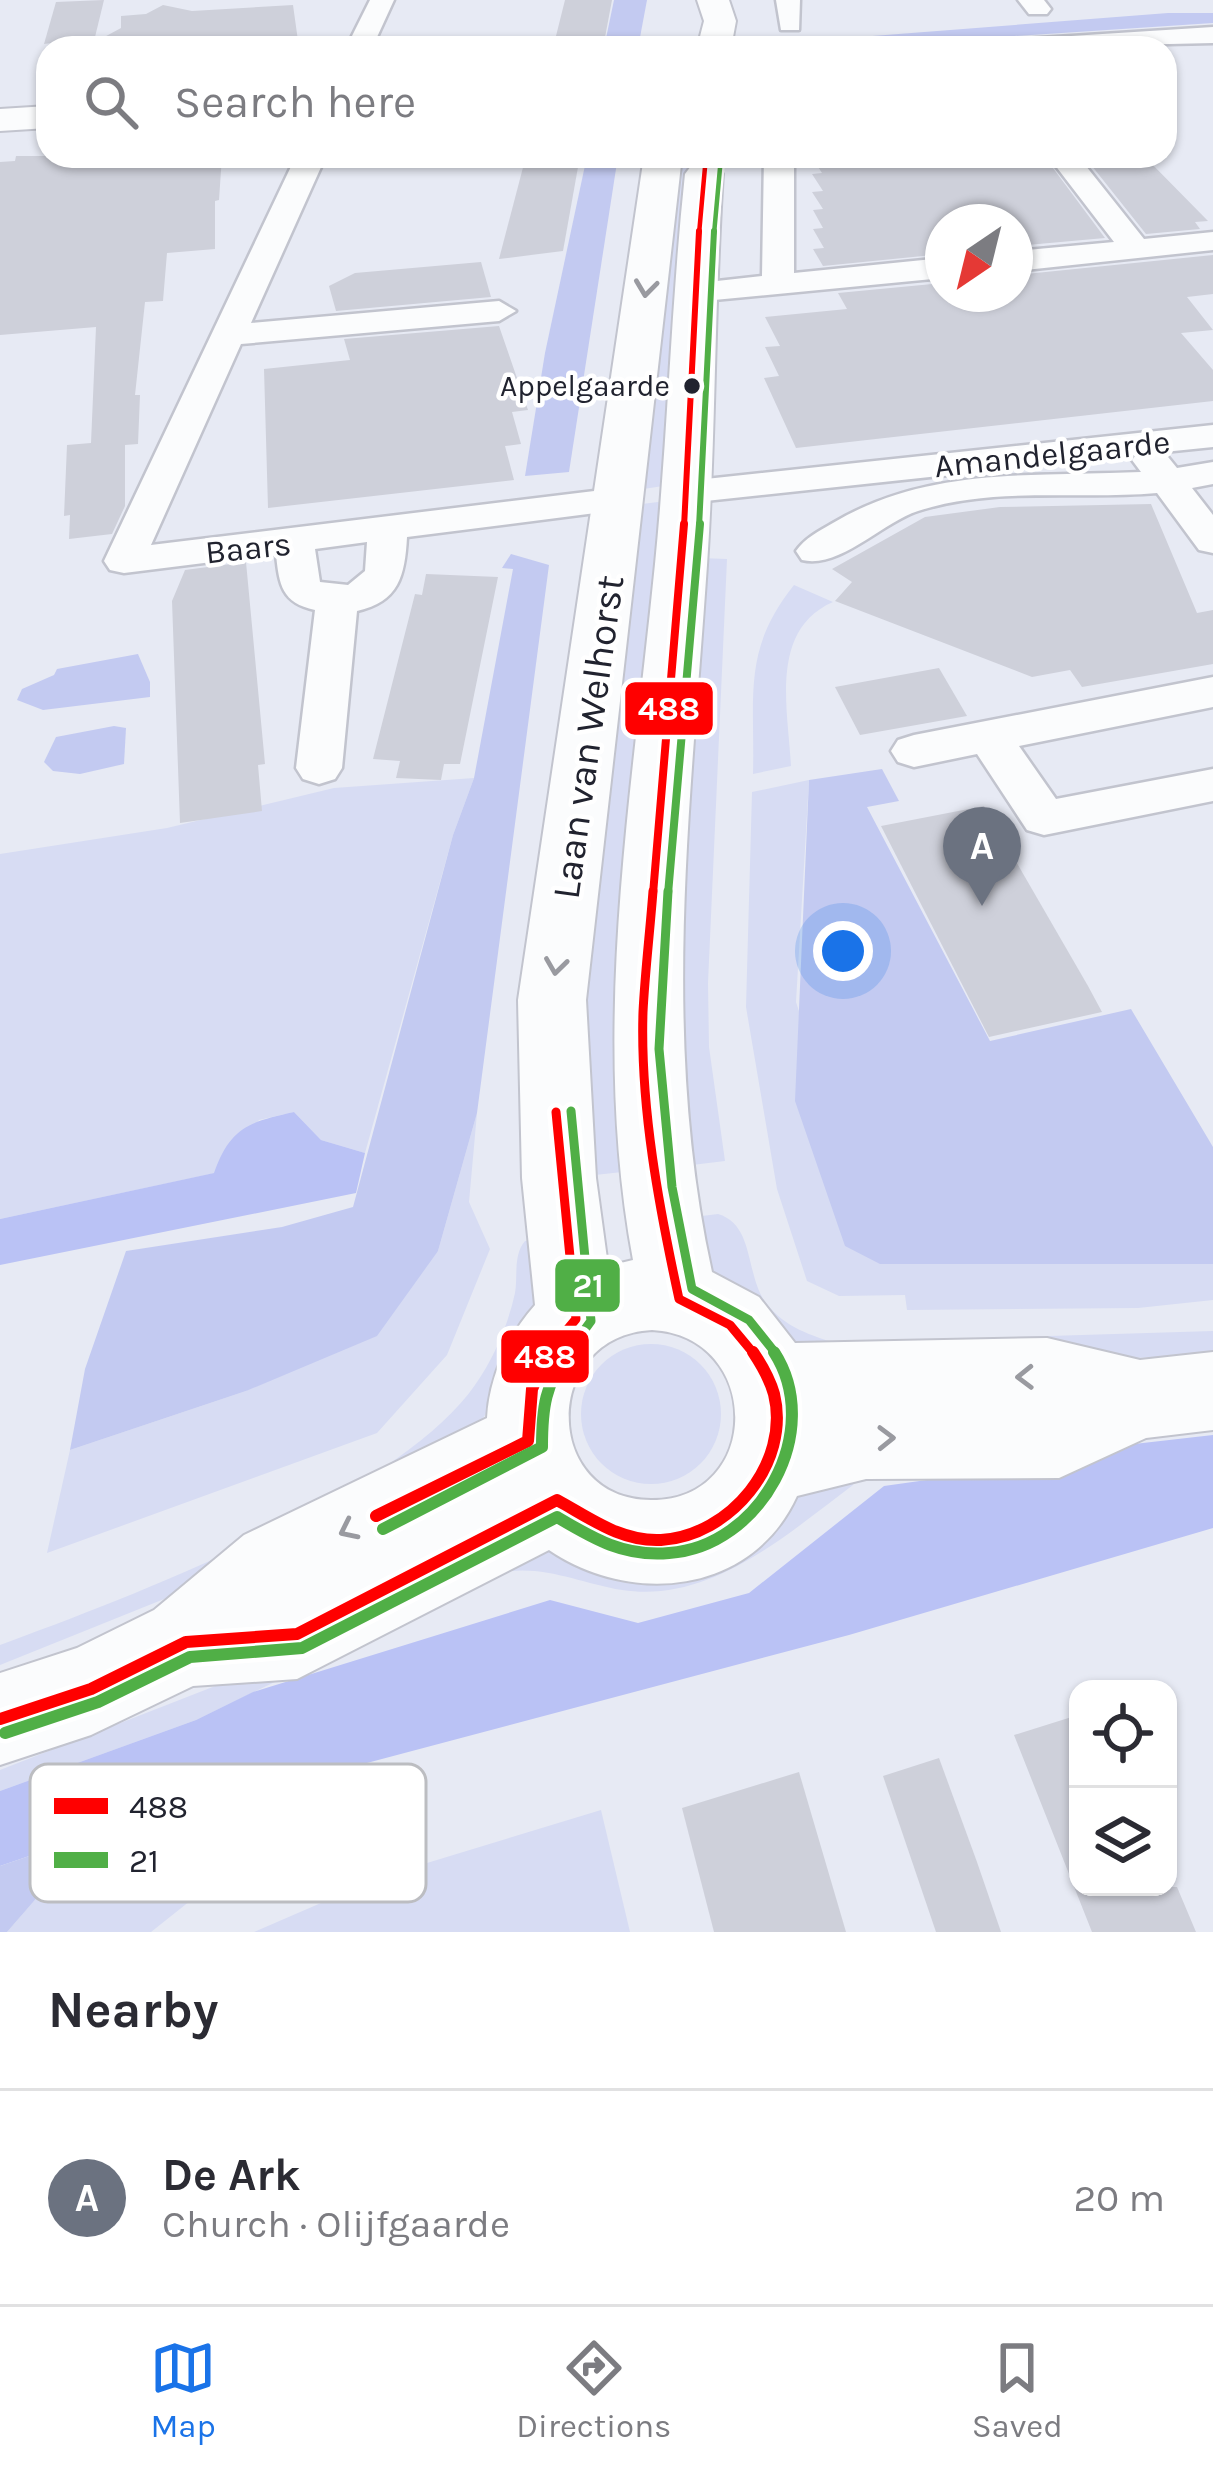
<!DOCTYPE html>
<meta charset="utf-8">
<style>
body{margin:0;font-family:Karla,sans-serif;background:#f7f7f7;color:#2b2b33}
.controls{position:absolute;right:36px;bottom:36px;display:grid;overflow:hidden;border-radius:24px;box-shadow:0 3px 9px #0004}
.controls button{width:108px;height:108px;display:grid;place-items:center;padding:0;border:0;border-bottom:3px solid #e1e1e2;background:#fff;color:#2b2b33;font:60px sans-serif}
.compass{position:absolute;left:925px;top:204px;width:108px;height:108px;border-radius:50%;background:#fff;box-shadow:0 3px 9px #0004;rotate:215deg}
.you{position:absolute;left:843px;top:951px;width:42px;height:42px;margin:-30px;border:9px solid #fff;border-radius:50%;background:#1a73e8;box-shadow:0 0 0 18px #1a73e833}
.badge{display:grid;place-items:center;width:78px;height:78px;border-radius:50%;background:#1a73e8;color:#fff;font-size:39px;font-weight:700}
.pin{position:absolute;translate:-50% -99px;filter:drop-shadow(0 3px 6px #0008)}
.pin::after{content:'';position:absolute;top:63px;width:42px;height:36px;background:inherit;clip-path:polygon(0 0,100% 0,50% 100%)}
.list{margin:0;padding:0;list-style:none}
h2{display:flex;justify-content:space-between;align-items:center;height:156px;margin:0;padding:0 48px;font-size:51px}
h2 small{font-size:39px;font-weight:400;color:#7c7c81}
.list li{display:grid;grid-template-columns:78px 1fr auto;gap:36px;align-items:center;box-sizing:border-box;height:216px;padding:0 48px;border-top:3px solid #e1e1e2}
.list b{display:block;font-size:45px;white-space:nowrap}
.list p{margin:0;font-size:39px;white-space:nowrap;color:#7c7c81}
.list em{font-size:39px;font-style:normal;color:#7c7c81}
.icon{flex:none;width:66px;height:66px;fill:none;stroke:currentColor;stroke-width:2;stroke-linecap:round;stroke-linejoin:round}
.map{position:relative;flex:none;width:1213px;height:1932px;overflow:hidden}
.search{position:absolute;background:#fff;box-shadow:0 3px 9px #0004;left:36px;right:36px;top:36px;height:132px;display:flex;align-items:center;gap:30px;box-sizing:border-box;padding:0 42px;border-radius:36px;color:#7c7c81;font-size:45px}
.sheet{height:372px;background:#fff}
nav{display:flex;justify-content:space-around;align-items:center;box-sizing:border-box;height:168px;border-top:3px solid #e1e1e2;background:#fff;font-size:33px;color:#7c7c81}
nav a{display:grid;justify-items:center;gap:6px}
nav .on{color:#1a73e8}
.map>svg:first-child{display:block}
</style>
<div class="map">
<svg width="1213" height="1932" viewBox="0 0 1213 1932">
<rect width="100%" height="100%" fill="#e7eaf4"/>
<!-- green -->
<g fill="#d7dcf3">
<path d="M672,156H693L663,486L637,490Z"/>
<path d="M666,501L622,1172L586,1176L579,1036L634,505Z"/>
<path d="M700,558L727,559L708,983L709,1047L725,1161L667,1168Z"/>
<path d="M794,585L833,602C769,630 788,709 791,766L753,774C755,695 742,650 794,585Z"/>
<path d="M474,778L453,835L365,1153L321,1140L294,1112L259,1120L215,1173L0,1219V854L167,828L334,788Z"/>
<path d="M809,780L796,1002L881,1264H1213V1300L1138,1308L907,1310L905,1295L839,1296L807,1281L777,1189L746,1007L752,792Z"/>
<path d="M477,1113L469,1202L490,1249L447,1355L377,1433L47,1553L70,1450L246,1391L438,1251Z"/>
<path d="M718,1214C755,1225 745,1275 766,1303C785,1328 811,1335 840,1345L798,1350L716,1285L678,1219Z"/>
<path d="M561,1236L562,1264L488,1411L472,1433L184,1591L0,1665V1645C128,1598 398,1496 475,1385C494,1358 508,1325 515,1293C518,1276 513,1255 525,1241Z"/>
<path d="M1213,1331V1356L923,1363L920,1340Z"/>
<circle cx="651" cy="1414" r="70"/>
<path d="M858,1473L853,1485C787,1534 711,1604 622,1590C580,1583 545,1565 503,1572L196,1720L0,1791V1770L228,1681L478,1554L783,1497Z"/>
<path d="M362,1764L151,1932H7L61,1870L73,1841Z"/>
<path d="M601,1810L630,1932H254L381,1877Z"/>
</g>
<!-- forest -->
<g fill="#bac2f5">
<path d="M294,1112L321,1140L365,1153L356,1193L0,1265V1219L214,1173C230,1128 248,1122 294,1112Z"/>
<path d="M1213,1435V1528L849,1635L73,1841L0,1866V1791L196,1720L253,1692L550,1600L638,1623L749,1593L884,1486L941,1478V1466Z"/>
</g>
<!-- water -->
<g fill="#c3caf1">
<path d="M614,0H647L638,48H604Z"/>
<path d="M1168,13H1213V23L831,48L795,42Z"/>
<path d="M587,156H618L569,472L525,476L545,353Z"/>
<path d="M511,554L549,565L477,1113L438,1251L377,1336L246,1391L70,1450L85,1369L126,1251L282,1227L353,1207L453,835L474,778L513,569L502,568Z"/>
<path d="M138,654L150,682V697L43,710L17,700L22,689L54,675L57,669Z"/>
<path d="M114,726L126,728L124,764L80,774L53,771L44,762L56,737Z"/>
<path d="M882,769L899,801L867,807L990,1041L1131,1009L1213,1147V1264H880L845,1246L795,1101L809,780Z"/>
<path d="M73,1841L61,1870L7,1932H0V1866Z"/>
</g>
<!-- building -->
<g fill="#ced0da">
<path d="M104,0L95,37L44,44L56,2Z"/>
<path d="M565,0H612L603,48H553Z"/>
<path d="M163,5L192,11L293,5L299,48H84L121,28V16L146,14Z"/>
<path d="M16,156H222L219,200L215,201V249L167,253L163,301L145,302L135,395H140L138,444L125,445V506L112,534L69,539L70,515L64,516L67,445L91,443L96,327L0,335V162L15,161Z"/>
<path d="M526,156H580L563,251L499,259Z"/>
<path d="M811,156H858L868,161L1044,156L1105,238L1015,246V222H943V254L823,266L813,249L824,248L813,229L823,228L813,210L823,209L812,192L823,191L812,174L822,173Z"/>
<path d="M1084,156H1144L1208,221L1195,222L1200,229L1146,234Z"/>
<path d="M1213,255V294L1187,297L1213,330L1181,333L1213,370V401L796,448L764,378L779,376L765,347L780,346L765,317L847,309L838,293L943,283V294H1015V275Z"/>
<path d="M481,262L491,297L336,311L329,286L355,273Z"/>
<path d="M499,326L528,410L512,412L521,444L505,446L514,480L268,508L264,369L350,360L344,339Z"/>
<path d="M1151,504L1197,613L1213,610V664L1082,687L1070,670L1032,677L835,601L852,582L832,569L925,517L1000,507Z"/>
<path d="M246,562L265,764L258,765L262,811L180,823L172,601L185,570Z"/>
<path d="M426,574L498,577L460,764H444L441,780L396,778L400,761L373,759L415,594L422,595Z"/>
<path d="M939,668L967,716L860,735L835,687Z"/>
<path d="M984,806L1088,986L1102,1012L989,1037L881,826Z"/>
<path d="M1078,1715V1887H1177L1196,1932H1092L1014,1735Z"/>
<path d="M939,1758L977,1862L1001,1932H936L883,1776Z"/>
<path d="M799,1772L846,1932H714L682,1808Z"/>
</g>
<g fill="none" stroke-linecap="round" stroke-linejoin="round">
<defs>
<g id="street">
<path d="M370,0H394L372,48H346Z"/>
<path d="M776,0H800L799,30H781Z"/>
<path d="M1018,0H1044L1051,9L1047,14H1029Z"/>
<path d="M1213,27V43L995,48L1008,40Z"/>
<path d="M296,156H326L251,323L499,301L516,311L499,321L241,344L151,545L619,488L633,491L638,499L633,507L619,510L407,537C405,575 399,602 357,611L342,768L335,779L319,784L303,779L296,768L315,610C282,603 279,585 276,554L124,573L110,570L104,561ZM367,542L365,571L348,585L320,582L315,549Z"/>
<path d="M764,156H794V273L943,258V278L693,302L681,299L677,292L681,285L762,276Z"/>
<path d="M1048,156H1078L1144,239L1213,232V250L1015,271V251L1114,242Z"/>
<path d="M1213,425V447L1164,452L1177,468L1213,462V484L1192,488L1213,515V553L1199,550L1157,493C1078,500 993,486 918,511C881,523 840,569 802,560L796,551C805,538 819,531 833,523C928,466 1034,477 1141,472L1132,460L1136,455L687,503L674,500L668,492L674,484L687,481Z"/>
<path d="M1213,677V707L1019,746L1056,799L1213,769V801L1044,835L1027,830L977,754L914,767L898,762L891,751L898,740L914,735Z"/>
</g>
<g id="secondary">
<path d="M697,0H729L736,21L731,48H697L704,21Z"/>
<path d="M48,106V128L0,131V109Z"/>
<path d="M644,156H682L586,1000L596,1178L608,1266L633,1260C590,1028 632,796 655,564C668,434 671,304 685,174L691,166H717L723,174C714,304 716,435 707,565C691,803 660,1037 712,1272L759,1297L795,1343L1047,1338L1140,1360L1213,1352V1430L1146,1438L1059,1478L866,1479L797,1496C752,1595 631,1606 549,1550L297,1679L193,1686L91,1735L0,1765V1673L77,1648L154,1610L244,1535L487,1418C489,1378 508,1335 535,1305L522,1178L518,1000ZM652,1330C763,1336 763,1500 652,1500C542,1501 540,1336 652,1330Z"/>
</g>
</defs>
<!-- street casing -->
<use href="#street" stroke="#c2c4ce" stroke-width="5"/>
<!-- secondary casing -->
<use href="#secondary" stroke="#c2c4ce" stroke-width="4"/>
<!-- street -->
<use href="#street" fill="#fbfcfd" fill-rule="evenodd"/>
<!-- secondary -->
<use href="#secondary" fill="#fbfcfd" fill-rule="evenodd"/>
<defs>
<path id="bus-1-far4" d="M699,234L706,156"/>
<path id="bus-1-far3" d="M684,527L699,231"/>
<path id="bus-1-far2" d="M653,894L684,524"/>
<g id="bus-1-far1">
<path d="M653,891C650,931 645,972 643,1012C640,1107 659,1207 679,1299L730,1325L755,1355"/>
<path d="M546,1355L576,1319L556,1112"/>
</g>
<g id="bus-1">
<path d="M376,1516L528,1441L532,1389L548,1352"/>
<path d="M0,1719L91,1689L186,1642L297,1634L557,1500C590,1518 621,1542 661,1540C730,1536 791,1463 774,1394C770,1380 761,1364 753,1352"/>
</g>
<path id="bus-2-far4" d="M714,234L721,157"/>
<path id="bus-2-far3" d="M699,527L714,231"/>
<path id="bus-2-far2" d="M668,894L700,524"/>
<g id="bus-2-far1">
<path d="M668,891L659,1049L672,1187L692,1289L749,1320L777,1355"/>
<path d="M566,1355L591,1321L571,1111"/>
</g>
<g id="bus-2">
<path d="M383,1529L542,1447C542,1408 545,1384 569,1352"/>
<path d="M5,1733L98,1702L190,1657L302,1648L557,1517C594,1539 624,1557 669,1553C760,1547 825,1431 774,1352"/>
</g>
</defs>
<!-- bus-1-far4 casing -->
<use href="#bus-1-far4" stroke="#fff" stroke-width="9"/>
<!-- bus-1-far3 casing -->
<use href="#bus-1-far3" stroke="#fff" stroke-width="12"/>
<!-- bus-1-far2 casing -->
<use href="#bus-1-far2" stroke="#fff" stroke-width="15"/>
<!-- bus-1-far1 casing -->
<use href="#bus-1-far1" stroke="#fff" stroke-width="18"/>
<!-- bus-1 casing -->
<use href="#bus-1" stroke="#fff" stroke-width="21"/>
<!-- bus-2-far4 casing -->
<use href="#bus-2-far4" stroke="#fff" stroke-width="9"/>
<!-- bus-2-far3 casing -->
<use href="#bus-2-far3" stroke="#fff" stroke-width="12"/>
<!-- bus-2-far2 casing -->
<use href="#bus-2-far2" stroke="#fff" stroke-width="15"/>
<!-- bus-2-far1 casing -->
<use href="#bus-2-far1" stroke="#fff" stroke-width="18"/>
<!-- bus-2 casing -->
<use href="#bus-2" stroke="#fff" stroke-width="21"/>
<!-- bus-1-far4 -->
<use href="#bus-1-far4" stroke="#f00" stroke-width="4.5"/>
<!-- bus-1-far3 -->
<use href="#bus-1-far3" stroke="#f00" stroke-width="6"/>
<!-- bus-1-far2 -->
<use href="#bus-1-far2" stroke="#f00" stroke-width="8"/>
<!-- bus-1-far1 -->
<use href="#bus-1-far1" stroke="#f00" stroke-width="9"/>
<!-- bus-1 -->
<use href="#bus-1" stroke="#f00" stroke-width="12"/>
<!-- bus-2-far4 -->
<use href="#bus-2-far4" stroke="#50af46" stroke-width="4.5"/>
<!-- bus-2-far3 -->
<use href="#bus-2-far3" stroke="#50af46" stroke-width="6"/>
<!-- bus-2-far2 -->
<use href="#bus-2-far2" stroke="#50af46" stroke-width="8"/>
<!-- bus-2-far1 -->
<use href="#bus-2-far1" stroke="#50af46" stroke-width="9"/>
<!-- bus-2 -->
<use href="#bus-2" stroke="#50af46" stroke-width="12"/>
</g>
<!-- one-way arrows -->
<defs><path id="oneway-chevron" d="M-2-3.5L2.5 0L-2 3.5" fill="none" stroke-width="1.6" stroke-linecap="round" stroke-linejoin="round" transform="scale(3)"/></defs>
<g stroke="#999aa0">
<use href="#oneway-chevron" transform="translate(646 288) rotate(97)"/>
<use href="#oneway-chevron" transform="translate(556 966) rotate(98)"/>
<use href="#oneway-chevron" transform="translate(1025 1377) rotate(179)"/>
<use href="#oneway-chevron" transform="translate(886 1438) rotate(-1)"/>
<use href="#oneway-chevron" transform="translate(348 1530) rotate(154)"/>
</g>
<!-- markers -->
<circle fill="#21232f" stroke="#fff" stroke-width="4.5" cx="692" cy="386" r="10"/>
<g text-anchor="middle" stroke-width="9" stroke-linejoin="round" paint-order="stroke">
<!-- far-bus labels -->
<g font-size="30" fill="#21232f" stroke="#fff" text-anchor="end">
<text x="670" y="396">Appelgaarde</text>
</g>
<!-- far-street labels -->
<g font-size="33" fill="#21232f" stroke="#fff">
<text transform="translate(1052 453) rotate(-6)" y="12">Amandelgaarde</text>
<text transform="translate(248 547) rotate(-6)" y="12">Baars</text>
</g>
<!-- street labels -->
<g font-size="39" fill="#21232f" stroke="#fff">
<text transform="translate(587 737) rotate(-82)" y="14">Laan van Welhorst</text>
</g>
</g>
<!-- legend -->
<rect x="30" y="1764" width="396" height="138" rx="18" fill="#fff" stroke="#bcbdc1" stroke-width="3"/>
<rect x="54" y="1798" width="54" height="16" fill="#f00"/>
<rect x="54" y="1852" width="54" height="16" fill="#50af46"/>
<g font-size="33" fill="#21232f">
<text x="129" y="1818">488</text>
<text x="129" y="1872">21</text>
</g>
<g stroke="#fff" stroke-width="4.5">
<rect x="623" y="680" width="92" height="57" rx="12" fill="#f00"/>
<rect x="553" y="1257" width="69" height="57" rx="12" fill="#50af46"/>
<rect x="499" y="1328" width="92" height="57" rx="12" fill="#f00"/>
</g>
<g font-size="33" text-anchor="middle" font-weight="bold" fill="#fff">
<text x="669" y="720">488</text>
<text x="588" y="1297">21</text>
<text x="545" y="1368">488</text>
</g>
</svg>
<div class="controls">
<button><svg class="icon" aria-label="locate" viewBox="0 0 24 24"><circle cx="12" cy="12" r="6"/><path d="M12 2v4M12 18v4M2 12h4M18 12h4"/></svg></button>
<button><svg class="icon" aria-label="layers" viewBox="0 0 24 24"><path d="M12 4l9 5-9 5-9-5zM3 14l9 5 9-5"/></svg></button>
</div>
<svg class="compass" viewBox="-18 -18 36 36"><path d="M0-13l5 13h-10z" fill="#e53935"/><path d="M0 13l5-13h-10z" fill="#7c7c81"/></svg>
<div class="you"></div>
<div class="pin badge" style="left:982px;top:906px;background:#6b7280">A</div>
<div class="search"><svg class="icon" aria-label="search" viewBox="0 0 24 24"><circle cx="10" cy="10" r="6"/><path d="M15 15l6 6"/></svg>Search here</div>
</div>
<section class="sheet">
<h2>Nearby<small></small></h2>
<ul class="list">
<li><span class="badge" style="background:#6b7280">A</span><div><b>De Ark</b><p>Church · Olijfgaarde</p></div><em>20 m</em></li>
</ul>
</section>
<nav>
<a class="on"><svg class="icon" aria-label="map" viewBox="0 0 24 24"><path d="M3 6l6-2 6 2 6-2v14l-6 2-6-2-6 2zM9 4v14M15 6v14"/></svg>Map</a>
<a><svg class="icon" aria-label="directions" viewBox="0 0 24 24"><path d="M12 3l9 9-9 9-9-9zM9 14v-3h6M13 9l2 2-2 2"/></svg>Directions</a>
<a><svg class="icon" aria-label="saved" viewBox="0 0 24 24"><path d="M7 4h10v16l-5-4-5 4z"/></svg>Saved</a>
</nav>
